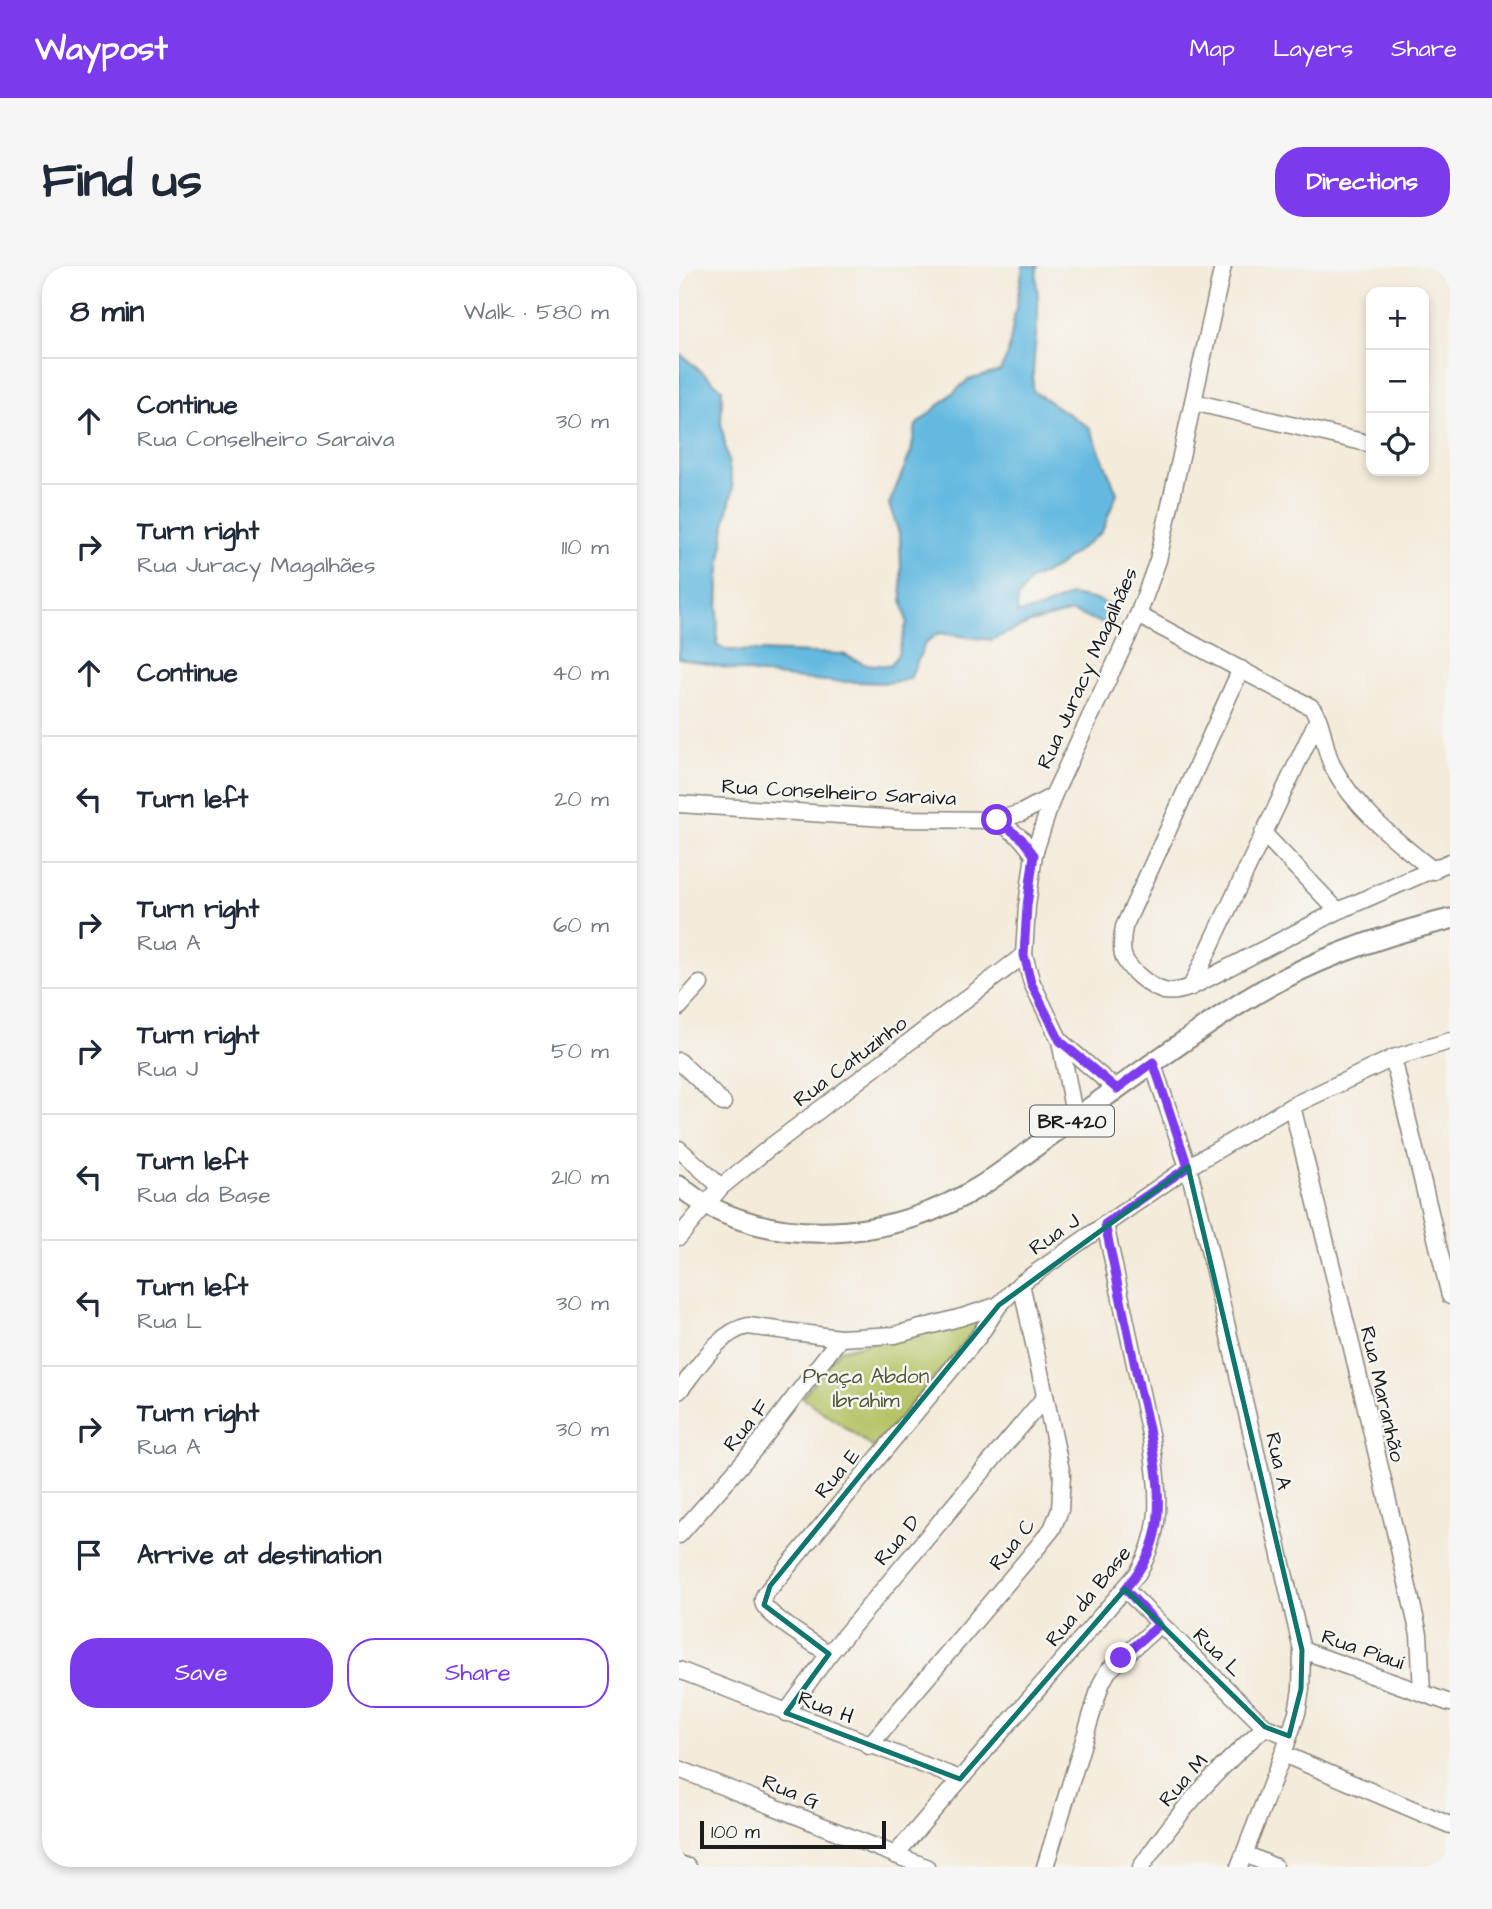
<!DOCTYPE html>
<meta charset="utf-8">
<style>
body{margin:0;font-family:"Architects Daughter",sans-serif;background:#f6f6f7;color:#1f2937}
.controls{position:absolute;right:21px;top:21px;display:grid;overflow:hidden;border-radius:14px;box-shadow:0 4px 10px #0003}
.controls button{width:63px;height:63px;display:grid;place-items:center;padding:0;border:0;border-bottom:2px solid #e0e1e3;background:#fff;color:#1f2937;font:35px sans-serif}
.scale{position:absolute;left:21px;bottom:18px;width:186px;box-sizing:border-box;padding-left:7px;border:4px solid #1c1c1c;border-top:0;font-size:19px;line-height:24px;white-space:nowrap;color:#1c1c1c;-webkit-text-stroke:5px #f6f6f2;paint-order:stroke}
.stop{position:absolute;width:21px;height:21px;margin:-16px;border:5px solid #7c3aed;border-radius:50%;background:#fff}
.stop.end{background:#7c3aed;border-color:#fff;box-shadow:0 2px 7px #0008}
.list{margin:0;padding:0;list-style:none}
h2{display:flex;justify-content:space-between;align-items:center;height:91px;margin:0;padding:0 28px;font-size:30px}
h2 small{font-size:23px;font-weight:400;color:#747a83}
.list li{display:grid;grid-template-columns:46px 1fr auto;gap:21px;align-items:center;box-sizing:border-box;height:126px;padding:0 28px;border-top:2px solid #e0e1e3}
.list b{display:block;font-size:26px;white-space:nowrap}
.list p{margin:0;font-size:23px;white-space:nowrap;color:#747a83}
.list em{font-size:23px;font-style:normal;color:#747a83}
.actions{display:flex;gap:14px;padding:21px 28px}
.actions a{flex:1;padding:16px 0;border:2px solid #7c3aed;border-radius:28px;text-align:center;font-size:24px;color:#7c3aed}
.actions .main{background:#7c3aed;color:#fff}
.icon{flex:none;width:38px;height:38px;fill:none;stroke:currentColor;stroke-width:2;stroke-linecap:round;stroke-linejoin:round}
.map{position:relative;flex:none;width:771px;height:1601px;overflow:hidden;border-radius:28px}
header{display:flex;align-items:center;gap:42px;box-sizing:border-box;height:98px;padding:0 35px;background:#7c3aed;color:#fff}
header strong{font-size:33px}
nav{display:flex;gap:38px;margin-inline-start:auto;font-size:24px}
.intro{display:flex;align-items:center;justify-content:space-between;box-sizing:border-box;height:168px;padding:0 42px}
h1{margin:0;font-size:49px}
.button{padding:18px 32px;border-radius:28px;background:#7c3aed;color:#fff;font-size:24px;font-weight:700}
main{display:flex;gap:42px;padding:0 42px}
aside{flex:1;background:#fff;border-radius:28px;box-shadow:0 4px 10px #0003}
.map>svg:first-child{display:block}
</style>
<header>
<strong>Waypost</strong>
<nav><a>Map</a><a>Layers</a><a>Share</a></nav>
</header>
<div class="intro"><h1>Find us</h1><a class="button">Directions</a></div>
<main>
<aside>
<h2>8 min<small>Walk · 580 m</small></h2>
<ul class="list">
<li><svg class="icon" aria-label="ahead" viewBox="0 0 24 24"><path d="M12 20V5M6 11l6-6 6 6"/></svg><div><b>Continue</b><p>Rua Conselheiro Saraiva</p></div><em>30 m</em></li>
<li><svg class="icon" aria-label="right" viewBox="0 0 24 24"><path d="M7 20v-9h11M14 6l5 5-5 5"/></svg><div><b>Turn right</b><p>Rua Juracy Magalhães</p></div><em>110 m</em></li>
<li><svg class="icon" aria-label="ahead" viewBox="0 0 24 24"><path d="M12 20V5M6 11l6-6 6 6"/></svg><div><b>Continue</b></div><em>40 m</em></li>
<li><svg class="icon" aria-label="left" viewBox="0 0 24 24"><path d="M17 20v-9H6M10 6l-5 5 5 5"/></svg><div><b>Turn left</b></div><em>20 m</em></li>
<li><svg class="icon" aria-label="right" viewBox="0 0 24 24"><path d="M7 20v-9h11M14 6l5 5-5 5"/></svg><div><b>Turn right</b><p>Rua A</p></div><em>60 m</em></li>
<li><svg class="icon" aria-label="right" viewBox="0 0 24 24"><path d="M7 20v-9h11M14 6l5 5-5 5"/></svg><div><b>Turn right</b><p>Rua J</p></div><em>50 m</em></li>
<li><svg class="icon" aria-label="left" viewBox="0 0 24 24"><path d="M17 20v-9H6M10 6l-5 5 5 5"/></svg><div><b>Turn left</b><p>Rua da Base</p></div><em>210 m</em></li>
<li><svg class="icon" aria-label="left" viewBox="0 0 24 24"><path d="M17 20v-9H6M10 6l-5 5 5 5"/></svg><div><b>Turn left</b><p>Rua L</p></div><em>30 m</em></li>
<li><svg class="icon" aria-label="right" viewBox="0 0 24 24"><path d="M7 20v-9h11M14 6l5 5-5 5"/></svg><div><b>Turn right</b><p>Rua A</p></div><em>30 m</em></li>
<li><svg class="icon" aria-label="arrive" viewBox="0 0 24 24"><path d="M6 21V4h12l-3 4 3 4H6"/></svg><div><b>Arrive at destination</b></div></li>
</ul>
<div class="actions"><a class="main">Save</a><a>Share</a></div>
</aside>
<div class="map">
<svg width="771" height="1601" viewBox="0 0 771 1601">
<rect width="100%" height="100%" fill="#f6f6f2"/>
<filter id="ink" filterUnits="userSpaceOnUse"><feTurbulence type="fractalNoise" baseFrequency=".0143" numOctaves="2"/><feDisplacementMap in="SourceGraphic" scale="14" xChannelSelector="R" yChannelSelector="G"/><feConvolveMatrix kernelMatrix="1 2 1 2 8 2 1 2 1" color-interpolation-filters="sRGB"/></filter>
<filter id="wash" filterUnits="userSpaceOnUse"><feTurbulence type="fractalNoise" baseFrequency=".00686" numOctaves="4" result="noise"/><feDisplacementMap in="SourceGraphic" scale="28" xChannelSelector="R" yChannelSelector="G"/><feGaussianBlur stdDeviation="1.57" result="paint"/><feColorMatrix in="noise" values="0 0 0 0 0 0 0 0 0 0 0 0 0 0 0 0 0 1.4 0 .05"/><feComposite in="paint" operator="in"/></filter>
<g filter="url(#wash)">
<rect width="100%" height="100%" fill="#f4ebda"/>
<!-- green -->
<path fill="#b5c365" stroke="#687040" stroke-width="2" d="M298,1049L304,1055L195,1182L123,1131L161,1084Z"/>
<!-- water -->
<path fill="#64b9e0" stroke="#406a7e" stroke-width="2" d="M344,0H359C355,10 359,23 359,34C360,64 352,94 354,125L411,162L438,227L423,266L375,303L351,314L339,332L338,347L361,343L392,329L419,334L440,345L434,361L393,346L351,357L312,374L260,367L246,377L231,413C208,419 200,416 178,416C117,416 59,405 0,392V87L43,123L42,157L54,222L46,258L40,312L38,380L49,384L164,388L185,398L211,400L219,388L228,356L223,333L221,270L210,238L232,186L237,159L289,114L321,105L329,88Z"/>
</g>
<g filter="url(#ink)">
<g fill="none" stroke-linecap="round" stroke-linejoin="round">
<defs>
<g id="minor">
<path d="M514,136L692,178"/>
<path d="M459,349L632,441C645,456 644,482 654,501C677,544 718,575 755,605"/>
<path d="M562,403L445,661C443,671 442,680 444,689C448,703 471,721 485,725C494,727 504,724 512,721L659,645L771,596"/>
<path d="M0,538L220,553L318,554L342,547L374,530"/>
<path d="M318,554L342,572L355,588"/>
<path d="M584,567L659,645"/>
<path d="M512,721L639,453"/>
<path d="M0,741L21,718"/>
<path d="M381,775L437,823"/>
<path d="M714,792L771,1030"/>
<path d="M0,795L44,837"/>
<path d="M473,796L509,901L524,958L623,1384L622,1423L618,1447L604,1488L560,1601"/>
<path d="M613,840L673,1082L740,1368L743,1426"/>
<path d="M396,853L381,775L353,717L345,689L348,640L355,588L374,530L459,349L479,294L544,0"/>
<path d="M0,883L42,921"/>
<path d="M0,971L42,921L90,882L345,689"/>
<path d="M0,1125C19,1102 39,1066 69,1060L161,1072L216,1069L283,1051L320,1039L342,1017L509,901L613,840L714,792L771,775"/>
<path d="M0,1269L79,1179L161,1072"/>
<path d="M446,1323L586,1461L610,1470"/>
<path d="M623,1384L771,1437"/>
<path d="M150,1388C136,1378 92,1352 85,1339C83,1334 84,1333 86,1328L300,1070L320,1039"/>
<path d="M0,1404L281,1513"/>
<path d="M107,1447L150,1388L366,1131"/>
<path d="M190,1480L356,1284L373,1263L381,1244L383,1209L342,1017"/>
<path d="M604,1488L771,1559"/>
<path d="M0,1503L247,1601"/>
<path d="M566,1588L596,1601"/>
<path d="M216,1589L459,1307C486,1260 479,1224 472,1173L426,958"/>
<path d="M0,1598L9,1601"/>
<path d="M366,1601L422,1418L429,1405L480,1359"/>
<path d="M462,1601C500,1545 536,1505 586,1461"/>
</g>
<path id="major" d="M0,920C10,927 20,936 31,941C116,983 220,970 300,921C328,904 354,881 382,862C443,820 502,775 565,735C629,695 698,671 771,653"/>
</defs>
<!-- minor casing -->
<use href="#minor" stroke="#88847b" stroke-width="19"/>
<!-- major casing -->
<use href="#major" stroke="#88847b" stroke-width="23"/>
<!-- minor -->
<use href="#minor" stroke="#fff" stroke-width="16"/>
<!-- major -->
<use href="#major" stroke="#fff" stroke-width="19"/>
</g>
</g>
<g fill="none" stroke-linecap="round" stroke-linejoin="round" filter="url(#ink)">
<!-- route -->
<path stroke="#7c3aed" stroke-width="9" d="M318,554L342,572L355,589L348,640L345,689L352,717L381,775L438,823L474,796L509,901L426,958C437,1010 448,1062 459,1115C469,1158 487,1225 476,1268C471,1290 460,1306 446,1323L480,1359L442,1392"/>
</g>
<!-- marked area -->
<path fill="none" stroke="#0f766e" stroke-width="5" stroke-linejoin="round" d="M509,901L623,1384L622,1423L610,1470L586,1461L446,1323L281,1513L107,1447L150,1388L85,1339L91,1320L320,1039Z"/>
<g text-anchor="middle" stroke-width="5" stroke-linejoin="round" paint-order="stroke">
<!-- shield labels -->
<rect fill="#f6f6f2" stroke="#5d5d5c" stroke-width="2" x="351" y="839.5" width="84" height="31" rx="5"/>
<g font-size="19" font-weight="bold" fill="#1c1c1c">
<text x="393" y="862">BR-420</text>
</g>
<!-- street labels -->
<g font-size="21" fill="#1c1c1c" stroke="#f6f6f2">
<text transform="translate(408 402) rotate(-66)" y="7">Rua Juracy Magalhães</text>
<text transform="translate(160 526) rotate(3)" y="7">Rua Conselheiro Saraiva</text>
<text transform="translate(171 795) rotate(-37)" y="7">Rua Catuzinho</text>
<text transform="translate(375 968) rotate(-35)" y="7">Rua J</text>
<text transform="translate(704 1128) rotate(77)" y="7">Rua Maranhão</text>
<text transform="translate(67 1159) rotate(-51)" y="7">Rua F</text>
<text transform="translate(600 1195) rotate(78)" y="7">Rua A</text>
<text transform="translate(158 1207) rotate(-50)" y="7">Rua E</text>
<text transform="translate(218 1274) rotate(-50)" y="7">Rua D</text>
<text transform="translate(333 1278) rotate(-51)" y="7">Rua C</text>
<text transform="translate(409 1330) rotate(-51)" y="7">Rua da Base</text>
<text transform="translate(684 1383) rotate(19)" y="7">Rua Piauí</text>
<text transform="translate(539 1386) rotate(44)" y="7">Rua L</text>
<text transform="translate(147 1441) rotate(21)" y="7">Rua H</text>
<text transform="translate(504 1514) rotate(-49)" y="7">Rua M</text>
<text transform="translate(112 1525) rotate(22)" y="7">Rua G</text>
</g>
<!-- park labels -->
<g font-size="21" fill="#525636" stroke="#f6f6f2">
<text x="187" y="1117">Praça Abdon<tspan x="187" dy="24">Ibrahim</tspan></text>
</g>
</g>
</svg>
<div class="controls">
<button>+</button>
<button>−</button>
<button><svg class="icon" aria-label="locate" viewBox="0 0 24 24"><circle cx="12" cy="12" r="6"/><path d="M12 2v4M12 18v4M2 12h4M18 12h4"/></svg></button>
</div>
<div class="scale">100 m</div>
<div class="stop" style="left:318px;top:554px"></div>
<div class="stop end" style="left:442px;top:1392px"></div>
</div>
</main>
